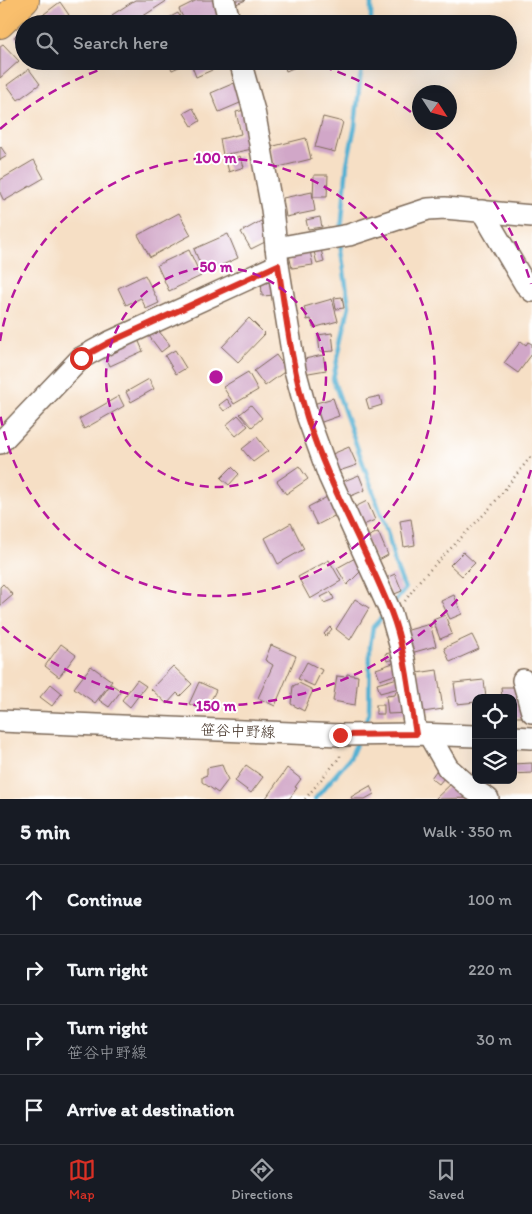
<!DOCTYPE html>
<meta charset="utf-8">
<style>
body{margin:0;font-family:Itim,"Klee One",sans-serif;background:#20242c;color:#f1f3f6}
.controls{position:absolute;right:15px;bottom:15px;display:grid;overflow:hidden;border-radius:10px;box-shadow:0 5px 20px #0002}
.controls button{width:45px;height:45px;display:grid;place-items:center;padding:0;border:0;border-bottom:1px solid #363941;background:#171b24;color:#f1f3f6;font:25px sans-serif}
.compass{position:absolute;left:412px;top:85px;width:45px;height:45px;border-radius:50%;background:#171b24;box-shadow:0 5px 20px #0002;rotate:126deg}
.stop{position:absolute;width:15px;height:15px;margin:-11px;border:4px solid #d93025;border-radius:50%;background:#fff}
.stop.end{background:#d93025;border-color:#fff;box-shadow:0 1px 5px #0008}
.list{margin:0;padding:0;list-style:none}
h2{display:flex;justify-content:space-between;align-items:center;height:65px;margin:0;padding:0 20px;font-size:21px}
h2 small{font-size:16px;font-weight:400;color:#9ea1a6}
.list li{display:grid;grid-template-columns:32px 1fr auto;gap:15px;align-items:center;box-sizing:border-box;height:70px;padding:0 20px;border-top:1px solid #363941}
.list b{display:block;font-size:19px;white-space:nowrap}
.list p{margin:0;font-size:16px;white-space:nowrap;color:#9ea1a6}
.list em{font-size:16px;font-style:normal;color:#9ea1a6}
.icon{flex:none;width:28px;height:28px;fill:none;stroke:currentColor;stroke-width:2;stroke-linecap:round;stroke-linejoin:round}
.map{position:relative;flex:none;width:532px;height:799px;overflow:hidden}
.search{position:absolute;background:#171b24;box-shadow:0 5px 20px #0002;left:15px;right:15px;top:15px;height:55px;display:flex;align-items:center;gap:12px;box-sizing:border-box;padding:0 18px;border-radius:28px;color:#9ea1a6;font-size:19px}
.sheet{height:345px;background:#171b24}
nav{display:flex;justify-content:space-around;align-items:center;box-sizing:border-box;height:70px;border-top:1px solid #363941;background:#171b24;font-size:14px;color:#9ea1a6}
nav a{display:grid;justify-items:center;gap:2px}
nav .on{color:#d93025}
.map>svg:first-child{display:block}
</style>
<div class="map">
<svg width="532" height="799" viewBox="0 0 532 799">
<rect width="100%" height="100%" fill="#fff"/>
<filter id="ink" filterUnits="userSpaceOnUse"><feTurbulence type="fractalNoise" baseFrequency=".02" numOctaves="2"/><feDisplacementMap in="SourceGraphic" scale="10" xChannelSelector="R" yChannelSelector="G"/><feConvolveMatrix kernelMatrix="1 2 1 2 8 2 1 2 1" color-interpolation-filters="sRGB"/></filter>
<filter id="wash" filterUnits="userSpaceOnUse"><feTurbulence type="fractalNoise" baseFrequency=".0096" numOctaves="4" result="noise"/><feDisplacementMap in="SourceGraphic" scale="20" xChannelSelector="R" yChannelSelector="G"/><feGaussianBlur stdDeviation="1.12" result="paint"/><feColorMatrix in="noise" values="0 0 0 0 0 0 0 0 0 0 0 0 0 0 0 0 0 1.4 0 .05"/><feComposite in="paint" operator="in"/></filter>
<g filter="url(#wash)">
<rect width="100%" height="100%" fill="#f6dfc5"/>
<g fill="none" stroke-linecap="round" stroke-linejoin="round">
<!-- stream -->
<g stroke="#54b0d2" stroke-width="4.5">
<path d="M371,24V0"/>
<path d="M341,231L347,164L355,126L360,79L364,61"/>
<path d="M340,243L349,306L333,379L388,534L395,564L405,589L393,604"/>
<path d="M363,728L369,712L370,646L373,627L385,614"/>
<path d="M315,799L350,758L358,740"/>
</g>
</g>
<g id="blocks">
<!-- building -->
<g fill="#d1a7c8">
<path d="M135,0H168L131,24H117L112,15Z"/>
<path d="M197,0H216L222,13L199,24H186L179,9Z"/>
<path d="M234,0H246L236,4Z"/>
<path d="M60,2L69,15L57,24H52L44,14Z"/>
<path d="M178,13L184,24H157Z"/>
<path d="M39,14L48,24H28Z"/>
<path d="M266,14L270,24H241Z"/>
<path d="M24,28V48L14,37Z"/>
<path d="M3,44L19,61L0,78V46Z"/>
<path d="M168,61H188V63L172,70Z"/>
<path d="M190,61H225L226,64L196,77Z"/>
<path d="M283,61H310L286,71Z"/>
<path d="M29,69L40,84L18,100L7,85Z"/>
<path d="M239,81L247,100L219,112L211,93Z"/>
<path d="M193,108L200,121L192,126L184,113Z"/>
<path d="M249,109L257,148L223,155L220,139L241,134L236,112Z"/>
<path d="M323,117L343,122L335,152L315,147Z"/>
<path d="M306,138L311,159L275,168L270,147Z"/>
<path d="M1,147L7,156L0,160V148Z"/>
<path d="M240,156L244,167L229,172L226,161Z"/>
<path d="M34,160L44,178L4,201L0,193V180Z"/>
<path d="M314,175H328L327,197H313Z"/>
<path d="M312,192L315,211L286,217L283,198Z"/>
<path d="M179,213L191,235L150,257L138,235Z"/>
<path d="M320,217L322,227L308,229L306,220Z"/>
<path d="M261,221L271,239L251,249L241,232Z"/>
<path d="M228,234L238,258L204,273L194,249Z"/>
<path d="M320,245L324,262L317,264L313,247Z"/>
<path d="M189,250L201,276L169,291L157,265Z"/>
<path d="M310,251L313,265L292,268L289,255Z"/>
<path d="M145,275L159,303L146,309L141,298L126,305L118,288Z"/>
<path d="M273,276L275,295L262,296L261,277Z"/>
<path d="M342,297L344,308L336,309L334,298Z"/>
<path d="M332,299L338,321L313,328L311,319L307,320L304,307Z"/>
<path d="M249,318L265,334L238,362L222,347Z"/>
<path d="M158,330L170,345L161,352L149,336Z"/>
<path d="M332,333L334,351L320,352L318,335Z"/>
<path d="M137,337L143,351L110,366L104,352Z"/>
<path d="M521,341L526,345L528,342L532,344V354L518,373L504,363Z"/>
<path d="M175,350L186,368L176,374L165,356Z"/>
<path d="M276,355L287,370L265,386L254,371Z"/>
<path d="M323,355L326,370L303,374L300,360Z"/>
<path d="M248,372L258,390L234,404L223,387Z"/>
<path d="M149,379L154,389L131,402L126,392Z"/>
<path d="M119,396L124,406L84,429L79,419Z"/>
<path d="M380,396L382,405L369,409L366,399Z"/>
<path d="M333,398L339,416L319,423L313,404Z"/>
<path d="M227,399L232,406L224,411L219,405Z"/>
<path d="M251,405L262,418L252,427L240,414Z"/>
<path d="M238,415L248,426L236,436L226,425Z"/>
<path d="M257,437L268,451L253,462L242,449Z"/>
<path d="M349,447L357,465L336,472L330,455Z"/>
<path d="M299,466L308,479L286,494L277,481Z"/>
<path d="M232,467L239,474L229,485L221,478Z"/>
<path d="M359,475L365,490L346,498L339,483Z"/>
<path d="M329,496L338,514L317,525L308,507Z"/>
<path d="M367,501L375,520L361,526L353,508Z"/>
<path d="M411,519L415,545L404,547L400,521Z"/>
<path d="M291,523L304,549L278,564L265,538Z"/>
<path d="M378,532L388,555L377,561L365,538Z"/>
<path d="M463,552L475,563L462,576L450,565Z"/>
<path d="M357,557L363,569L347,585L337,568Z"/>
<path d="M329,560L341,581L310,599L298,577Z"/>
<path d="M395,574L402,591L392,595L384,579Z"/>
<path d="M3,584L13,595L0,606V587Z"/>
<path d="M331,592L334,599L324,603L321,597Z"/>
<path d="M454,595L462,614L450,619L441,601Z"/>
<path d="M355,599L369,608L350,640L336,629Z"/>
<path d="M445,615L452,634L440,639L433,620Z"/>
<path d="M430,624L436,646L411,653L405,631Z"/>
<path d="M330,627L332,629L326,636L324,634Z"/>
<path d="M472,635L479,649L450,662L444,648Z"/>
<path d="M61,644L76,655L59,677L45,666Z"/>
<path d="M271,645L296,656L275,706L258,698L273,665L265,660Z"/>
<path d="M394,652L395,659L387,661L385,654Z"/>
<path d="M307,662L322,670L314,686L298,679Z"/>
<path d="M396,662L400,673L380,680L376,669Z"/>
<path d="M91,666L112,681L95,703L74,688Z"/>
<path d="M173,666L192,684L180,696L177,693L167,704L151,689Z"/>
<path d="M437,670L443,709L423,712L417,673Z"/>
<path d="M347,674L358,676L355,705L333,701L337,676L346,677Z"/>
<path d="M401,677L403,687L380,693L377,684Z"/>
<path d="M137,680L146,686L130,707L122,700Z"/>
<path d="M484,680L486,698H476V702L457,704L454,683Z"/>
<path d="M199,682L216,690L206,711L189,704Z"/>
<path d="M299,683L313,690L304,711L291,704L293,686Z"/>
<path d="M51,684L62,693L52,706L40,697Z"/>
<path d="M111,684L121,691L109,707L99,700Z"/>
<path d="M501,687H520L525,717H513V698H502Z"/>
<path d="M405,690L408,713L388,714L386,696L395,695L396,691Z"/>
<rect x="376" y="705" width="8" height="9"/>
<path d="M532,763V773L513,774V764Z"/>
<path d="M222,765L228,780L218,793L202,782V777L207,775V768Z"/>
<path d="M246,765L263,777L251,793L235,781Z"/>
<path d="M287,768L301,779L295,787L297,788L289,799H267L266,798Z"/>
<path d="M436,771L444,778L439,784L431,778Z"/>
<path d="M453,782L469,798L435,799Z"/>
<path d="M370,786L374,794L365,799H352L351,797Z"/>
</g>
</g>
</g>
<g filter="url(#ink)">
<use href="#blocks" fill-opacity="0" stroke="#7c6958" stroke-width="1"/>
<g fill="none" stroke-linecap="round" stroke-linejoin="round">
<defs>
<g id="minor">
<path d="M224,0L230,24"/>
<path d="M240,61L254,111L272,209L278,265L295,370L308,418L329,476L391,613L404,659L416,734"/>
<path d="M482,211L525,284L532,291"/>
<path d="M276,248L349,235L428,209L445,208L532,216"/>
<path d="M0,443L81,358L110,342L278,265"/>
<path d="M523,680L532,712"/>
<path d="M0,721L340,735L416,734L476,736"/>
<path d="M429,735L448,768L472,789L488,799"/>
<path d="M513,737L532,738"/>
</g>
<path id="major" d="M0,24L25,0"/>
</defs>
<!-- minor casing -->
<use href="#minor" stroke="#7c6958" stroke-width="24"/>
<!-- major casing -->
<use href="#major" stroke="#7c6958" stroke-width="30"/>
<!-- path -->
<g stroke="#7c6958" stroke-width="2.5" stroke-dasharray="1 4" stroke-linecap="butt">
<path d="M405,601L420,580L490,508L532,455"/>
<path d="M305,799L340,757V753"/>
</g>
<!-- minor -->
<use href="#minor" stroke="#fff" stroke-width="21"/>
<!-- major -->
<use href="#major" stroke="#f9bf6d" stroke-width="28"/>
</g>
</g>
<g fill="none" stroke-linecap="round" stroke-linejoin="round" filter="url(#ink)">
<!-- route -->
<path stroke="#d93025" stroke-width="6" d="M81,358L110,342L278,265C286,316 292,368 307,417C328,485 365,546 391,612C406,650 409,694 416,734L340,735"/>
</g>
<!-- distance rings -->
<g fill="none" stroke="#b5179e" stroke-width="2.5" stroke-dasharray="9 6">
<circle cx="216" cy="377" r="110"/>
<path d="M0 341A219 219 0 1 1 0 413"/>
<path d="M531 470A329 329 0 0 1 0 625M0 129A329 329 0 0 1 123 62M309 62A329 329 0 0 1 419 118M425 123A329 329 0 0 1 531 284"/>
</g>
<g text-anchor="middle" stroke-width="4" stroke-linejoin="round" paint-order="stroke">
<!-- street labels -->
<g font-size="15" fill="#3b2a1e" stroke="#fff">
<text transform="translate(238 731) rotate(2)" y="5">笹谷中野線</text>
</g>
</g>
<circle cx="216" cy="377" r="8" fill="#b5179e" stroke="#fff" stroke-width="2.5"/>
<g font-size="15" text-anchor="middle" font-weight="bold" fill="#b5179e" stroke="#fff" stroke-width="4" stroke-linejoin="round" paint-order="stroke">
<text x="216" y="163">100 m</text>
<text x="216" y="272">50 m</text>
<text x="216" y="711">150 m</text>
</g>
</svg>
<div class="controls">
<button><svg class="icon" aria-label="locate" viewBox="0 0 24 24"><circle cx="12" cy="12" r="6"/><path d="M12 2v4M12 18v4M2 12h4M18 12h4"/></svg></button>
<button><svg class="icon" aria-label="layers" viewBox="0 0 24 24"><path d="M12 4l9 5-9 5-9-5zM3 14l9 5 9-5"/></svg></button>
</div>
<svg class="compass" viewBox="-18 -18 36 36"><path d="M0-13l5 13h-10z" fill="#e53935"/><path d="M0 13l5-13h-10z" fill="#9ea1a6"/></svg>
<div class="stop" style="left:81px;top:358px"></div>
<div class="stop end" style="left:340px;top:735px"></div>
<div class="search"><svg class="icon" aria-label="search" viewBox="0 0 24 24"><circle cx="10" cy="10" r="6"/><path d="M15 15l6 6"/></svg>Search here</div>
</div>
<section class="sheet">
<h2>5 min<small>Walk · 350 m</small></h2>
<ul class="list">
<li><svg class="icon" aria-label="ahead" viewBox="0 0 24 24"><path d="M12 20V5M6 11l6-6 6 6"/></svg><div><b>Continue</b></div><em>100 m</em></li>
<li><svg class="icon" aria-label="right" viewBox="0 0 24 24"><path d="M7 20v-9h11M14 6l5 5-5 5"/></svg><div><b>Turn right</b></div><em>220 m</em></li>
<li><svg class="icon" aria-label="right" viewBox="0 0 24 24"><path d="M7 20v-9h11M14 6l5 5-5 5"/></svg><div><b>Turn right</b><p>笹谷中野線</p></div><em>30 m</em></li>
<li><svg class="icon" aria-label="arrive" viewBox="0 0 24 24"><path d="M6 21V4h12l-3 4 3 4H6"/></svg><div><b>Arrive at destination</b></div></li>
</ul>
</section>
<nav>
<a class="on"><svg class="icon" aria-label="map" viewBox="0 0 24 24"><path d="M3 6l6-2 6 2 6-2v14l-6 2-6-2-6 2zM9 4v14M15 6v14"/></svg>Map</a>
<a><svg class="icon" aria-label="directions" viewBox="0 0 24 24"><path d="M12 3l9 9-9 9-9-9zM9 14v-3h6M13 9l2 2-2 2"/></svg>Directions</a>
<a><svg class="icon" aria-label="saved" viewBox="0 0 24 24"><path d="M7 4h10v16l-5-4-5 4z"/></svg>Saved</a>
</nav>
